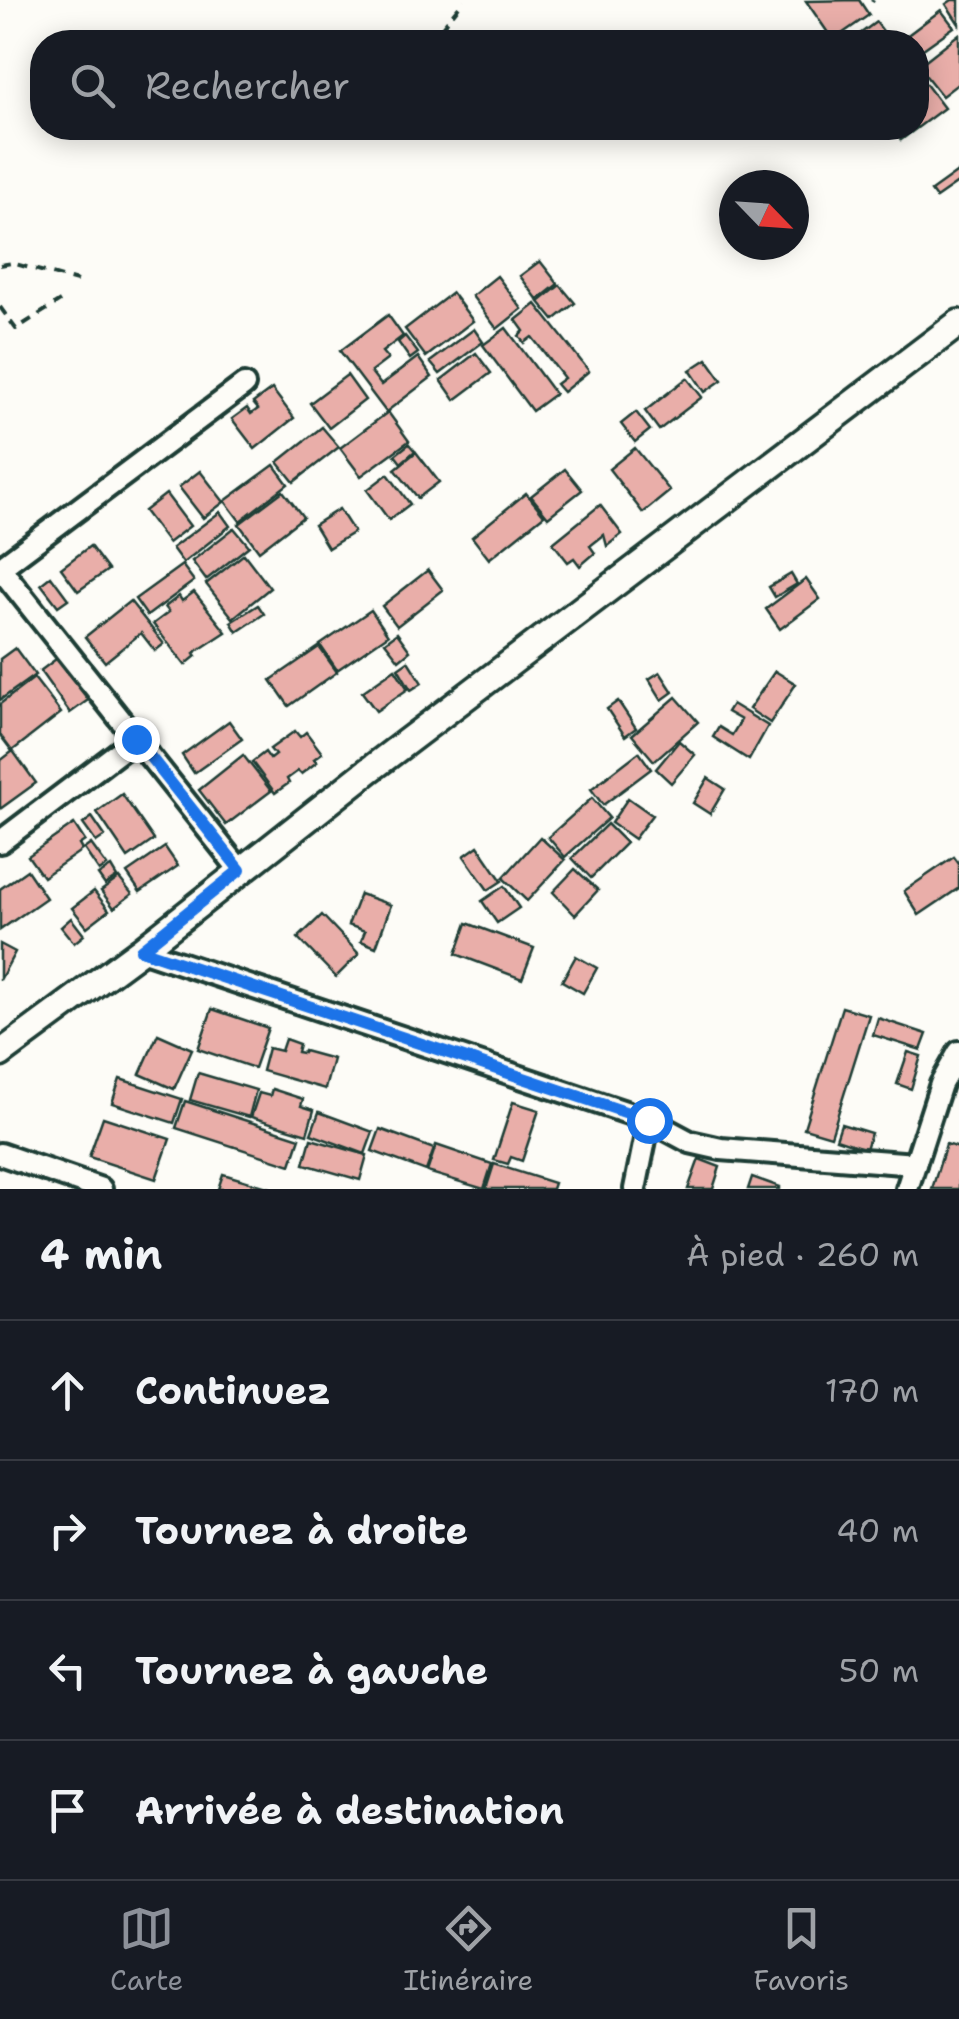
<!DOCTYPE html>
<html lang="fr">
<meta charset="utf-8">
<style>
body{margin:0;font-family:"Shantell Sans",sans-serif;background:#20242c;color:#f1f3f6}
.compass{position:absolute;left:719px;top:170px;width:90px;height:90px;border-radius:50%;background:#171b24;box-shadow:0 5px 25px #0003;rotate:115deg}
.stop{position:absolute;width:30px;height:30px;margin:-22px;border:8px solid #1a73e8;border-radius:50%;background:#fff}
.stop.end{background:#1a73e8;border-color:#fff;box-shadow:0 2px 10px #0008}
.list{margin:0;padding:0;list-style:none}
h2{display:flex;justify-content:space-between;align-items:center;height:130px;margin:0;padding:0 40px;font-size:42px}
h2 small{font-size:32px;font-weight:400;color:#9ea1a6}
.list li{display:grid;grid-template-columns:65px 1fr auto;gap:30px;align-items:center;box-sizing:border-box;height:140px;padding:0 40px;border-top:2px solid #363941}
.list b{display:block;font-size:38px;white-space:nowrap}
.list em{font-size:32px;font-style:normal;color:#9ea1a6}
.icon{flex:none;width:55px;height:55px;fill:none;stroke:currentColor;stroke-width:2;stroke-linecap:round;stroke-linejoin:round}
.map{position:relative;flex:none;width:959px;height:1189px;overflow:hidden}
.search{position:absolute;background:#171b24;box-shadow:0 5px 25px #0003;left:30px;right:30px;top:30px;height:110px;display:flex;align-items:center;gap:25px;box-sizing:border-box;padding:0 35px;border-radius:40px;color:#9ea1a6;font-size:38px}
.sheet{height:690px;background:#171b24}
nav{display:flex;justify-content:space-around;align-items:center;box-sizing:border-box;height:140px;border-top:2px solid #363941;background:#171b24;font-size:28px;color:#9ea1a6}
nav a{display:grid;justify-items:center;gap:5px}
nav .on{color:#8c9099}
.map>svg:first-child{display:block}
</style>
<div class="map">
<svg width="959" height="1189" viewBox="0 0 959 1189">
<rect width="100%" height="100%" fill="#fdfcf7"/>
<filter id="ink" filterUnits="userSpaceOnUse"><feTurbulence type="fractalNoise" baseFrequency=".01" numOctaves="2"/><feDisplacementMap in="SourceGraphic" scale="20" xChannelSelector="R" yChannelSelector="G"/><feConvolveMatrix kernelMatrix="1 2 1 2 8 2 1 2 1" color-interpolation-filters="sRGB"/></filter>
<g filter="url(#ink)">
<!-- building -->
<g fill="#e9aea9" stroke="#1f3d34" stroke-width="2.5">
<path d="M859,0L869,15L833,40L806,1Z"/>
<path d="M952,0H959V24L946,4Z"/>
<path d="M941,10L954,27L916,54V42L901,40Z"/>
<path d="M876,22L889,39L884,42H849Z"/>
<path d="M959,34V83L942,96L918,66Z"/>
<path d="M916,71L944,108L901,140L893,128H916Z"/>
<path d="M959,171V182L936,198L931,191Z"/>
<path d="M540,261L558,284L538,300L520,276Z"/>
<path d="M497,276L522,309L497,329L472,296Z"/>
<path d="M560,285L575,303L554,320L539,302Z"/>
<path d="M452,293L473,321L426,357L405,329Z"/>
<path d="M536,304L589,371L563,392L556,384L564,378L532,337L524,343L519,336L524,331L516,320Z"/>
<path d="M388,315L403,336L382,352L388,359L371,372L381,385L418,357L432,377L386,412L340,351Z"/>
<path d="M506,328L555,394L532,411L483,345Z"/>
<path d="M474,329L483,342L440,374L430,362Z"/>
<path d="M405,336L418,353L410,359L398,342Z"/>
<path d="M476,353L491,373L455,400L441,380Z"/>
<path d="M707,359L722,380L705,392L690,370Z"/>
<path d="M347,375L365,400L329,428L310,403Z"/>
<path d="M687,378L702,397L659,430L645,411Z"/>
<path d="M272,389L294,418L255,449L232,419L247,408L251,414L258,409L253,403Z"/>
<path d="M388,412L409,441L361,476L340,448Z"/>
<path d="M636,412L650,430L635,442L621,424Z"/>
<path d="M322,427L339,447L294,482L278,462Z"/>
<path d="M409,444L415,451L401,463L395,455Z"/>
<path d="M635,448L670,491L643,513L609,469Z"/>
<path d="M416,452L439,482L418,498L395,469Z"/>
<path d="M274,465L288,484L240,521L225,501Z"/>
<path d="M565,469L582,490L548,517L531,496Z"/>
<path d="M200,471L224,502L203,518L179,487Z"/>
<path d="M388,474L410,504L389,520L367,490Z"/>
<path d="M283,491L303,517L259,551L239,524Z"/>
<path d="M526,493L544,515L489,559L472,537Z"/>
<path d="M166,494L190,526L168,543L144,511Z"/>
<path d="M600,505L622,534L607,546L604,535L590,546L595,553L580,566L574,558L568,562L553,543Z"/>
<path d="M339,509L354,532L328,548L314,525Z"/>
<path d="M220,512L230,526L183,563L172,548Z"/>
<path d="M234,528L249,546L206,580L192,561Z"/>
<path d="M90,546L108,570L78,591L61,568Z"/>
<path d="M244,554L270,588L233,618L206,584Z"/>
<path d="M182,565L194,581L147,616L135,599Z"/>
<path d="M428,570L443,590L397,626L382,606Z"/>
<path d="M791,574L797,584L775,597L769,587Z"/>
<path d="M51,576L68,599L58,606L41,584Z"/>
<path d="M806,579L820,599L780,629L766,609Z"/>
<path d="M194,592L226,632L194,653L196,656L185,665L153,624L169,612L165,607L179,596L182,601Z"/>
<path d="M130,601L164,644L155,651L141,633L105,662L85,637Z"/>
<path d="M258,605L264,614L237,632L231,622Z"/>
<path d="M371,610L388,635L337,670L320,645Z"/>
<path d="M397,633L410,651L399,660L385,642Z"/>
<path d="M319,647L337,672L289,706L271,680Z"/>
<path d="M15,648L35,675L0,700V659Z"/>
<path d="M60,656L91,698L70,713L40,671Z"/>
<path d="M408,661L422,683L411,690L398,668Z"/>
<path d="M395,669L408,689L376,711L362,692Z"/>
<path d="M775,671L796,684L770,723L749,709Z"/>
<path d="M660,672L673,692L662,700L649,679Z"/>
<path d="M34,678L61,713L12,751L0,735V704Z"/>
<path d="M676,697L698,722L654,761L632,735Z"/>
<path d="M618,701L636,728L625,736L607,709Z"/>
<path d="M732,704L768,726L749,760L713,737L719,727L732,735L741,720L727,712Z"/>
<path d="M229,721L242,739L194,773L182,755Z"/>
<path d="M295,731L300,737L306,732L322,753L314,759L317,762L301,774L298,771L287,779L289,783L275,793L252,762L265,752L270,759L275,755L270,749Z"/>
<path d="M679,741L695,755L671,783L656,769Z"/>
<path d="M13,751L36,783L0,809V761Z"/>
<path d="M639,752L651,769L603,805L591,789Z"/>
<path d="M243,755L271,791L226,825L199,790Z"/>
<path d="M708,778L725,789L710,814L693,803Z"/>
<path d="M122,794L154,840L128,858L97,812Z"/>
<path d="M592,798L609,818L565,857L548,837Z"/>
<path d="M628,798L652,815L634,839L611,823Z"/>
<path d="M92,817L105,836L96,842L83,824Z"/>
<path d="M74,824L85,841L79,845L82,850L43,877L28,856Z"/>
<path d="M607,824L626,843L591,878L572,858Z"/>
<path d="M540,837L565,860L527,901L503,878Z"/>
<path d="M91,844L107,866L99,871L84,849Z"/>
<path d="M478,846L502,881L488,890L464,856Z"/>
<path d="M165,847L178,866L140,892L127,873Z"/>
<path d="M954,857L959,864V888L919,915L904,891Z"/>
<path d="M111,867L117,877L105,885L98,875Z"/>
<path d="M575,869L598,890L575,915L553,892Z"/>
<path d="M27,870L46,898L0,930V889Z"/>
<path d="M119,878L132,894L114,908L101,891Z"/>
<path d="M504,886L519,908L497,923L482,901Z"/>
<path d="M94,891L109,910L87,927L72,908Z"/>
<path d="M360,894L391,905L376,947L361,941L365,931L348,925Z"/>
<path d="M322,915L359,954L336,977L298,938Z"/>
<path d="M71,918L84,935L74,943L61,927Z"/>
<path d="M467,923L534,948L522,979L456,954Z"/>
<path d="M0,944L15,952L0,980Z"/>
<path d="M576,956L597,968L583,993L562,981Z"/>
<path d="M842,1007L869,1015L831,1136L804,1128Z"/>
<path d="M212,1009L268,1028L254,1068L198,1049Z"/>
<path d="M878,1018L927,1034L921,1050L873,1035Z"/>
<path d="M158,1034L192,1049L174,1089L140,1074Z"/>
<path d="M285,1039L299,1044L297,1052L303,1053L304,1051L333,1059L325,1089L262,1071L268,1048L281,1051Z"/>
<path d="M908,1052L921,1056L911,1089L897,1084Z"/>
<path d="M198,1073L256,1090L249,1117L190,1100Z"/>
<path d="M120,1079L182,1099L174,1123L112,1103Z"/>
<path d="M272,1089L303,1099L301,1106L314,1110L307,1134L251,1117L259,1093L270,1096Z"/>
<path d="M185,1101L300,1138L291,1165L176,1128Z"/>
<path d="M513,1102L539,1110L522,1161L511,1157L508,1164L494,1160Z"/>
<path d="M319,1112L373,1132L365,1154L311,1134Z"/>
<path d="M103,1117L170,1139L156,1179L89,1157Z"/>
<path d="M841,1124L871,1133L866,1149L836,1139Z"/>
<path d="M380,1129L434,1149L426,1171L372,1151Z"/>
<path d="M311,1139L367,1155L360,1180L304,1164Z"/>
<path d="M946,1144L959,1148V1189H932Z"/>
<path d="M436,1145L492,1164L484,1189L427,1172Z"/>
<path d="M699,1159L720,1167L713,1189H688Z"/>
<path d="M494,1164L554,1183L552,1189H486Z"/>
<path d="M223,1174L274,1189H218Z"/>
<path d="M752,1177L780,1187V1189H748Z"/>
</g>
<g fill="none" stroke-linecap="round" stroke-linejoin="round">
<defs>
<g id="minor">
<path d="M0,842L136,739"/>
<path d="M240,870L0,568L244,385"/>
<path d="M141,950L649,1120L690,1142L721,1149L915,1164"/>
<path d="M0,1154L101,1189"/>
<path d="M635,1189L649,1120"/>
<path d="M907,1189L941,1084L959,1052"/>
</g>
<path id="tertiary" d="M0,1054L141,950L368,771L959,323"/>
</defs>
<!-- minor casing -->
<use href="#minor" stroke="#1f3d34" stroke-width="28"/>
<!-- tertiary casing -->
<use href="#tertiary" stroke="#1f3d34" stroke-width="32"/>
<!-- path -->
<g stroke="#1f3d34" stroke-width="4" stroke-dasharray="10 8" stroke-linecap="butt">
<path d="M872,2L873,0"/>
<path d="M430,42L464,0"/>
<path d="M0,265L12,263L77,281"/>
<path d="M0,307L16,329L60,301"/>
</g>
<!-- minor -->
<use href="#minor" stroke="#fdfcf7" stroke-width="20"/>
<!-- tertiary -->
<use href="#tertiary" stroke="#fdfcf7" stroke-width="25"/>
</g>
</g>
<g fill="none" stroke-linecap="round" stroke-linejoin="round" filter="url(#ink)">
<!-- route -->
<path stroke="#1a73e8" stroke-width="12" d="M136,739L240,870L141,950L649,1120"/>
</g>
</svg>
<svg class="compass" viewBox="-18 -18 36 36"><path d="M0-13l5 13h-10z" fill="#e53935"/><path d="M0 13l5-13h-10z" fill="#9ea1a6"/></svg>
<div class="stop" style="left:649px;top:1120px"></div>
<div class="stop end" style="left:136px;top:739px"></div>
<div class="search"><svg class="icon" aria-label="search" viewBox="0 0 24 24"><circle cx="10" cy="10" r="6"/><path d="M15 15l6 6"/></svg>Rechercher</div>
</div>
<section class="sheet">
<h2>4 min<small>À pied · 260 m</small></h2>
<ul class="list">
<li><svg class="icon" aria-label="ahead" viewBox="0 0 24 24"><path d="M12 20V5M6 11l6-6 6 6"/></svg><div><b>Continuez</b></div><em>170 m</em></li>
<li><svg class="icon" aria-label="right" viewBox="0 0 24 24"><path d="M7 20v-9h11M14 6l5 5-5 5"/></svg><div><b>Tournez à droite</b></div><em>40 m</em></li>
<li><svg class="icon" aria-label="left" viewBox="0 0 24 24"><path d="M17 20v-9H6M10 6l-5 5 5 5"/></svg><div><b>Tournez à gauche</b></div><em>50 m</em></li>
<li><svg class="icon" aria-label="arrive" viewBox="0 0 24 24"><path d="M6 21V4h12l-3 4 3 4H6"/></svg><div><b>Arrivée à destination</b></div></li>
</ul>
</section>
<nav>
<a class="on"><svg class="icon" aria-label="map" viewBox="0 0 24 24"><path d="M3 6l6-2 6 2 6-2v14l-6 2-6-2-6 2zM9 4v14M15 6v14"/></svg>Carte</a>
<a><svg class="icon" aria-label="directions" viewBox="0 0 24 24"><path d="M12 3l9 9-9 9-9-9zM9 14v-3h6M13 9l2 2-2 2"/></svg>Itinéraire</a>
<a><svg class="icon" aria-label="saved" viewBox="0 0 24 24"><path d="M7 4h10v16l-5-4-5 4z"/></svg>Favoris</a>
</nav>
